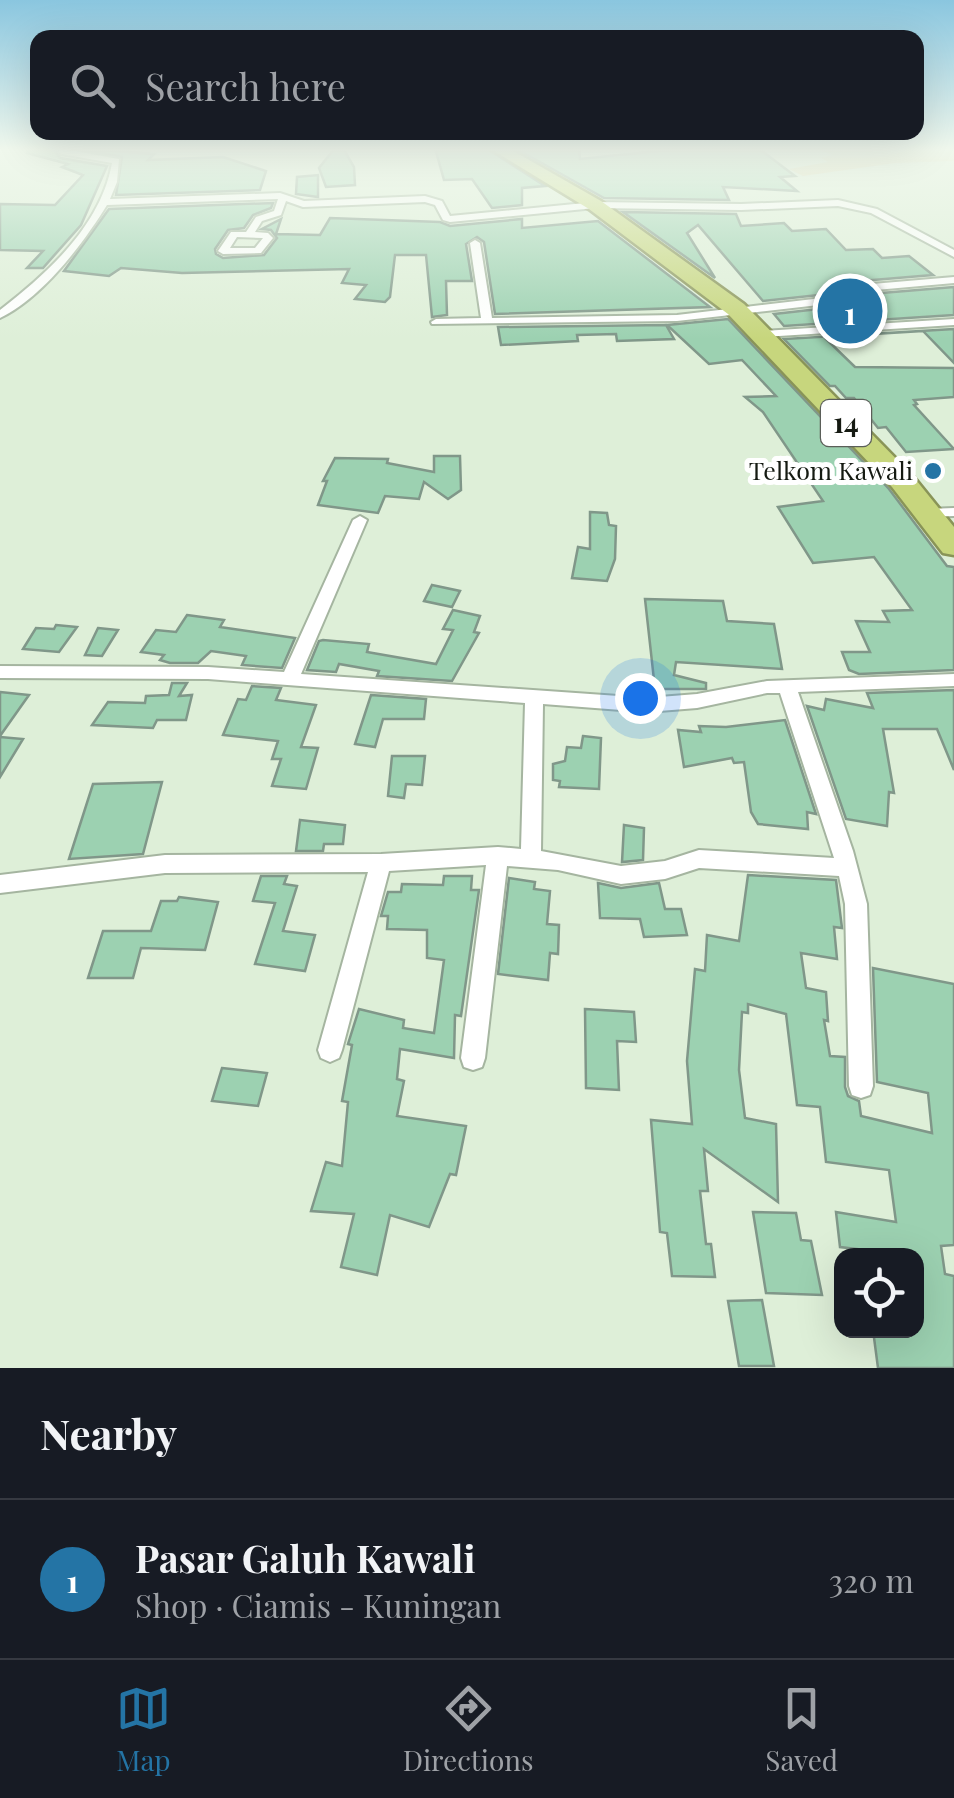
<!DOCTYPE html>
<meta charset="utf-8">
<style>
body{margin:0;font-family:"Playfair Display",serif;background:#242831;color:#f1f3f6}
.controls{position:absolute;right:30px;bottom:30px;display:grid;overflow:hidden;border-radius:20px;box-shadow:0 10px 40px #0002}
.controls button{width:90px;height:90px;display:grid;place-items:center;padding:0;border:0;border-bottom:2px solid #363941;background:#171b24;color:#f1f3f6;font:50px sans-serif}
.you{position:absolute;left:640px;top:698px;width:35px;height:35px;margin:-25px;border:8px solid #fff;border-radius:50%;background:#1a73e8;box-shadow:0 0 0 15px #1a73e833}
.badge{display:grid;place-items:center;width:65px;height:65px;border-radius:50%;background:#2474a5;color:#fff;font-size:32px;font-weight:700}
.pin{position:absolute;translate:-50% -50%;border:5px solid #fff;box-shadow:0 2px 10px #0006}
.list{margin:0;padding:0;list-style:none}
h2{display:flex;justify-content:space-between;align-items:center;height:130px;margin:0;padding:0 40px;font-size:42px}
h2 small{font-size:32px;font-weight:400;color:#9ea1a6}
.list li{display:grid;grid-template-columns:65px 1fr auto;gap:30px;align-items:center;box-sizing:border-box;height:160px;padding:0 40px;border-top:2px solid #363941}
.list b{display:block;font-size:38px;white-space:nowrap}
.list p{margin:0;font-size:32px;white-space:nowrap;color:#9ea1a6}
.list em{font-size:32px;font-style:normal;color:#9ea1a6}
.icon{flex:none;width:55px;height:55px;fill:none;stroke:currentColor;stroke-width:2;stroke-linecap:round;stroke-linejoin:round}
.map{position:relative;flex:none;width:954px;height:1368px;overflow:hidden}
.search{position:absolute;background:#171b24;box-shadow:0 10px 40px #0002;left:30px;right:30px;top:30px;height:110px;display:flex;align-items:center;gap:25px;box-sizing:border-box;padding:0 35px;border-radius:20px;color:#9ea1a6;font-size:38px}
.sheet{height:290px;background:#171b24}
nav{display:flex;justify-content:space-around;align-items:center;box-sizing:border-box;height:140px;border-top:2px solid #363941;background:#171b24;font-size:28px;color:#9ea1a6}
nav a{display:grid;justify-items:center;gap:5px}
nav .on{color:#2474a5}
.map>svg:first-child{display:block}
</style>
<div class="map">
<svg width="954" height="1368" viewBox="0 0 954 1368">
<rect width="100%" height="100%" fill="#deefd8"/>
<!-- green -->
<path fill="#e2d7a9" d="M826,148H950L954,149V161L895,163L803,176L789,169L828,162L821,158L832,155L820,150Z"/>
<!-- building -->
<g fill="#9cd1b1" stroke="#809789" stroke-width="2.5">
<path d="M27,148H53L60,158L107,166L81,225L43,268H27L43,251L0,250V204L55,205L83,175L62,167L68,164L27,153Z"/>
<path d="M77,148L154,154L148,160L223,157L266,171L260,190L116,195L122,157Z"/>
<path d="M335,148H343L354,167L355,185L326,187L319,168Z"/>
<path d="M435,148H486L545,186L522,188V205L492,208L472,179L444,180Z"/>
<path d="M515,148H579L580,159L679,149L758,148L795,176L780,177L797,191L723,187L729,200L604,198Z"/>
<path d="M318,175V197L296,194L297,177Z"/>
<path d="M273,203L271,208L253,215L244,228L228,230L215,249L216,254L223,258L264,255L277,238L271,230L262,229L281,219L276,234L320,235L330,218L440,222L450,226L522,219V228L598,221L710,307L495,314L484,242L477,237L466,244L472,281H446L447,315L432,317L426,255H395L390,297L385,302L355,299L366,285L342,283L349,269L182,273L121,268L109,276L64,271L109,209Z"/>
<path d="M623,212L736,214L741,226L784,223L792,231L826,229L846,250L873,249L882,258L909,256L933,275L837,283L828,294L763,301L698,225L687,233L715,278Z"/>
<path d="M954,287V315L784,326L774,314L836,307L845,296Z"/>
<path d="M728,319L889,489L947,566L954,567V670L859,674L849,670L842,652H870L856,621L889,622L883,611L912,610L874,557L813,563L778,507L823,501L763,412L745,397L776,396L742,360L709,364L667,325Z"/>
<path d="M666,325L674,339L617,341L616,334L577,335L578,341L501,345L498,327Z"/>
<path d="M954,329V363L923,331L824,337L855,367L954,368V397L914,400L917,404L914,405L954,449L906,452L886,427L878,428L854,398H846L835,386H830L784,339Z"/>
<path d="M434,456H460L461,490L448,499L424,482L419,499L385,496L378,513L318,505L327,481H323L335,458L388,459L387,463L434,472Z"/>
<path d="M590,512L607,513L609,525L616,526L615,559L607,581L572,578L578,547L590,549Z"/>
<path d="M432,585L460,591L452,607L424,601Z"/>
<path d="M645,599L723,601L727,621L774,624L782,669L676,662L674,675L706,683V689H655Z"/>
<path d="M453,610L480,616L474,632L479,633L452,681L377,676L379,671L339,664L336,672L307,670L319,641L323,640L369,644L367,652L436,664L453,630L443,629Z"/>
<path d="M187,615L224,620L220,627L295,638L282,668L242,665L246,656L211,651L198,663H170L160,660L164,655L141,652L156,630L176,632Z"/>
<path d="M56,625L77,627L59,652L23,649L36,628L54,629Z"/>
<path d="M98,628L118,630L102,656L85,655Z"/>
<path d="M172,683H187L179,696L192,695L186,720H157L153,728L92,725L108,702L145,703L146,696L169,695Z"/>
<path d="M252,686L281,688L276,700L316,705L301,747L318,748L306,789L272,786L281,759H272L278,741L223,735L238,699L246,700Z"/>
<path d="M954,690V770L937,729H883L894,793L889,792L887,826L846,819L807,706L824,710L826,699L873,708L867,693Z"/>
<path d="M0,692L29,695L0,736Z"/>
<path d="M371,695L426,699L424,719H383L375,747L355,744Z"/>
<path d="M785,720L816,814L807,812L808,829L758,824L751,812L744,762L734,763L732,758L684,767L678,730L701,732L699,726L726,727Z"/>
<path d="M583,736L601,738L599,789L559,787L560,781L553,780V764L565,761L567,747L581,748Z"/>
<path d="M0,737L23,739L0,777Z"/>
<path d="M392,756H425L422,785L406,784L404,798L388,796Z"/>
<path d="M162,782L143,854L69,859L93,784Z"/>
<path d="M300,820L345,825L343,844H324L323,851H296Z"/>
<path d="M624,825L644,828L643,860L622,862Z"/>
<path d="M748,875L836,880L842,928L834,927L837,959L801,953L806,988L826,992L828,1021L824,1020L830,1056L845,1057V1087L848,1096L859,1101L861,1116L932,1133L928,1093L877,1082L873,968L954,984V1245L941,1246L945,1274L954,1276V1368H878L873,1330H916V1256L840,1247L836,1212L896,1222L889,1170L826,1162L820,1107L797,1105L786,1014L748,1004V1013L742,1012L739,1070L745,1118L776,1124L778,1202L704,1149L708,1191H700L706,1244H711L715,1277L672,1276L667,1233L660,1232L651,1120L692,1124L687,1061L695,969L705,971L707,935L739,941Z"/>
<path d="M261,876H287L284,884L297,886L283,931L315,935L305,971L255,964L275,903L253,901Z"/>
<path d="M444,876H472L471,890H479L461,1016L455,1015L454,1058L400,1049L397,1079L404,1081L397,1116L466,1126L456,1175L450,1174L429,1227L390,1215L377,1275L341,1267L354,1214L311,1211L326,1162L342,1166L348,1102L342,1101L352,1045L348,1044L359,1009L404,1020L403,1028L434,1033L444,960L427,958V930L387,929L388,916H381L388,892H401L402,884L443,885Z"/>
<path d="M509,878L535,882L534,889L550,891L547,924L559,925L558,954L550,953L548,980L498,974Z"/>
<path d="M598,883L621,888L659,883L665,909H681L687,935L644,937L640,919L600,918Z"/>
<path d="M179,897L218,902L205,950L141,948L133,978H88L103,931H151L161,901H177Z"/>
<path d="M585,1009L634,1012L636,1042L617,1041L619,1090L586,1088Z"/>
<path d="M222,1068L267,1073L258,1106L212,1101Z"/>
<path d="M753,1212L796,1213L801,1240L811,1241L822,1295L766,1293Z"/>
<path d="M762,1300L774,1366H739L728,1301Z"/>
</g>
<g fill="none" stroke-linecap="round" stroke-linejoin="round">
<defs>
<g id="street">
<path d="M57,148L119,159L117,182L110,199L280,193L304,201L425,196L442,201L450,216L595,202L741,204L838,200L877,209L954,250V257L871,213L838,206L741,210L595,208L450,222L443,220L435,205L425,202L303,207L286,201L281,215L262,221L255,232L268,233L273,238L261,253L223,254L218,251L231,232H246L256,217L274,211L278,199L107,205C83,244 42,298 0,318V310C48,273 101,225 112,163L61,154ZM237,237L262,238H263L255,248H230Z"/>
<path d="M475,240L480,243L492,318L677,315L831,297L832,290L837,287L954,277V283L842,293L841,300L836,303L677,321L432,324L431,322L436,319L481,318L470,243Z"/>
<path d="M954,319V325L763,337L757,334L763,331Z"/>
<path d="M954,508V516L927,517L920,513L927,509Z"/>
<path d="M360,516L367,520L301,674L647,698L697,694L767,681L954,674V686L798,692L853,851L867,904L873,1086L870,1095L861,1098L852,1095L849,1086L845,904L839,876L699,868L665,879L621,884L558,870L507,866L485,1058L482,1067L473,1070L464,1067L461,1058L486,865L389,871L342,1050L339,1058L330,1062L321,1058L318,1050L368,872L165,873L0,893V875L165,855L381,854L498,847L521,849L525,703L208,679L0,678V666L208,667L284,672L353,520ZM767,693H780L834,858L699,850L665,861L621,866L541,851L543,704L647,712L697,708Z"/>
</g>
<path id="highway" d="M489,148H508L601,201L744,304L912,475L954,527V555L943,553L892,487L728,314L589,209Z"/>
</defs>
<!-- street casing -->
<use href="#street" stroke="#a5b5a0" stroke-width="4"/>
<!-- highway casing -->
<use href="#highway" stroke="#899458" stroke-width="5"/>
<!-- street -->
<use href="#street" fill="#fff" fill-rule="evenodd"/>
<!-- highway -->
<use href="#highway" fill="#c7d67d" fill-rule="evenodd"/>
</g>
<!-- sky -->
<linearGradient id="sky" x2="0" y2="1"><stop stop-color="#8ac6df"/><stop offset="0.44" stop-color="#f0f8ed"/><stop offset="1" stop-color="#f0f8ed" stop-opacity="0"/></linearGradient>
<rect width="954" height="339" fill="url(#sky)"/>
<!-- markers -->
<circle fill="#2474a5" stroke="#fff" stroke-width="4" cx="933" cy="471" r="10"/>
<g text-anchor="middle" stroke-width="10" stroke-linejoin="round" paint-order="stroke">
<!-- far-poi labels -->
<g font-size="25" fill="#151a12" stroke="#fff" text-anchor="end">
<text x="913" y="480">Telkom Kawali</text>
</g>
<!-- shield labels -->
<rect fill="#fff" stroke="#5b5f59" stroke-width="2.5" x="821" y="400" width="50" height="46" rx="8"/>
<g font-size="28" font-weight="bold" fill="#151a12">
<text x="846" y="433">14</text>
</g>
</g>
</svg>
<div class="controls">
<button><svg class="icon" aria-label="locate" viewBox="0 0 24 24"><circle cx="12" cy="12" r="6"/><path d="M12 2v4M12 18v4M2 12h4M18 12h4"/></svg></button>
</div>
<div class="you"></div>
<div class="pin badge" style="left:850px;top:311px">1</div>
<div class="search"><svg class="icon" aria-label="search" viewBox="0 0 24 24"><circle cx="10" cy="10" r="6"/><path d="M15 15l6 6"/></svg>Search here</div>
</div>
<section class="sheet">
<h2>Nearby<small></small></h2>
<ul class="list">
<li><span class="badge">1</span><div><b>Pasar Galuh Kawali</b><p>Shop · Ciamis - Kuningan</p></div><em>320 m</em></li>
</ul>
</section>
<nav>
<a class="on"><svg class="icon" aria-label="map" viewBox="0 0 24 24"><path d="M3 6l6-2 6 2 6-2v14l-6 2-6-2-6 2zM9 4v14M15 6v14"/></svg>Map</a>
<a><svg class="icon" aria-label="directions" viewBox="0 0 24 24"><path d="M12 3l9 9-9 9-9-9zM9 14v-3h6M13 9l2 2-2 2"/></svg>Directions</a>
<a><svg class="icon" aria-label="saved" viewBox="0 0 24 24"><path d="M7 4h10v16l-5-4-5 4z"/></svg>Saved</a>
</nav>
